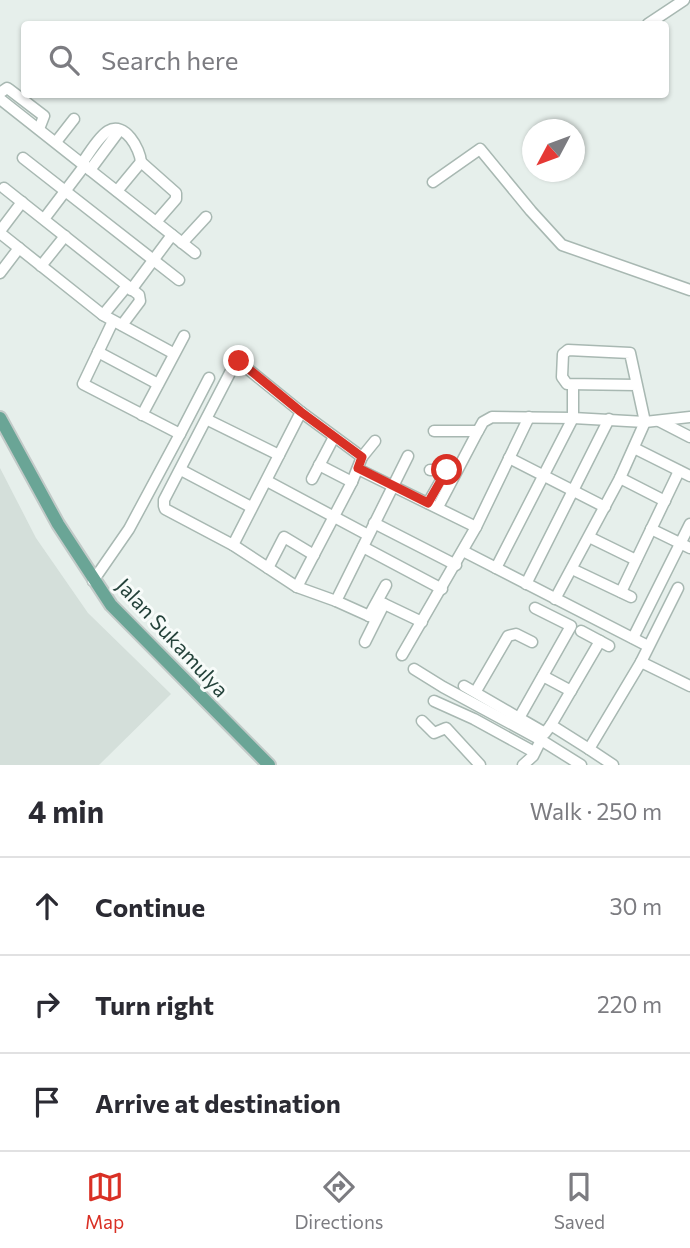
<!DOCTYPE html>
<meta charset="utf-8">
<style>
body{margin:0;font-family:Commissioner,sans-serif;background:#f2f2f3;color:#2b2b33}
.compass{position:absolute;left:522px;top:119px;width:63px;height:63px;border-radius:50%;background:#fff;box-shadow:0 2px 5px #0004;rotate:229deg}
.stop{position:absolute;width:21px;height:21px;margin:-16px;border:5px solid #d93025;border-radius:50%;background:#fff}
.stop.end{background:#d93025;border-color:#fff;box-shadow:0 2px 7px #0008}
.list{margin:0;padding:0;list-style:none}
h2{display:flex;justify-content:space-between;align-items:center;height:91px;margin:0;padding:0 28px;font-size:30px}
h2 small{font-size:23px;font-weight:400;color:#7c7c81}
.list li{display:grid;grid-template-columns:46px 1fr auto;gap:21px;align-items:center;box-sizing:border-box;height:98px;padding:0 28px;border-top:2px solid #e1e1e2}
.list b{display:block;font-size:26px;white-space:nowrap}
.list em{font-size:23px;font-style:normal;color:#7c7c81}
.icon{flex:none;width:38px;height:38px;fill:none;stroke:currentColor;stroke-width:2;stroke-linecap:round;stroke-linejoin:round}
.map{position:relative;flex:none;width:690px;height:765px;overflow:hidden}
.search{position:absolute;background:#fff;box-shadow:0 2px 5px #0004;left:21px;right:21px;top:21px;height:77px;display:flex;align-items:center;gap:18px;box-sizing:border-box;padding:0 24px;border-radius:7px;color:#7c7c81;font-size:26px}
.sheet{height:385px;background:#fff}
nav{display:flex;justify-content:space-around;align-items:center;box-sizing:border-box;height:98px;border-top:2px solid #e1e1e2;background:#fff;font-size:19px;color:#7c7c81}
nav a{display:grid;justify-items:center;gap:4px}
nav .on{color:#d93025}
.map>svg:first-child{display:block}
</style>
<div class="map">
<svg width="690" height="765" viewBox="0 0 690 765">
<rect width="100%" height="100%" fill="#e6efeb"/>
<!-- built -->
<path fill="#d4dfda" d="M0,468L36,538L88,613L171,694L99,765H0Z"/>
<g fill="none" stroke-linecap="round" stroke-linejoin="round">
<defs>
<g id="minor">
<path d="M648,24L684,0"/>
<path d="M0,93L7,88L10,90L44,116L39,129"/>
<path d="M0,99L195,253"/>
<path d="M56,142L74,119"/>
<path d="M23,158L179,280"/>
<path d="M82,163C89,154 98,137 108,131C125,121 140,149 141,162"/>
<path d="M90,170L119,131"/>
<path d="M433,182L480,149L531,211L562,245L690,290"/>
<path d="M4,188L139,295L140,301L122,325"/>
<path d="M117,191L141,162L176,193V199L156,222"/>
<path d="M44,219L85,165"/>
<path d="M0,231L22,202"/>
<path d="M0,233L103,315L171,352"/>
<path d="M182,243L206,217"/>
<path d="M41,266L65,236"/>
<path d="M0,273L19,248"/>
<path d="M131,290L172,235"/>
<path d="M103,315L127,286"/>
<path d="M98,352L158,384"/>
<path d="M142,415L184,336"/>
<path d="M208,420L279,455"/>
<path d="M659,421L690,437"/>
<path d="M434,431H478"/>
<path d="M180,434L209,378"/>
<path d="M634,448L690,476"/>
<path d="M362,457L301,412L238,361L234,365L164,500V506L165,509L233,545L297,587L336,601L376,619"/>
<path d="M509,458L605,507"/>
<path d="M319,465L352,482"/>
<path d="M358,469L476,527"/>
<path d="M181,470L251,507"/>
<path d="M430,470H450"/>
<path d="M620,478L665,501"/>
<path d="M312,479L334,437"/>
<path d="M267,481L368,535"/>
<path d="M428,503L447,470"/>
<path d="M438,507L478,431L483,422L492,417L573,418L645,422L690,417"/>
<path d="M374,523L456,565"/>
<path d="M651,529L690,548"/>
<path d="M589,537L636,560"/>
<path d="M233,545L301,412"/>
<path d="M363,547L442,589"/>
<path d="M463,551L646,645"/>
<path d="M268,568L284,537L314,555"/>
<path d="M496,568L573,418V385"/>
<path d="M572,569L631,597"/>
<path d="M93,581L129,529L180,434L83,384L113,321"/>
<path d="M526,584L609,419"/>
<path d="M297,587L352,482L362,457L375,441"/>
<path d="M621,592L679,471"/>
<path d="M555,599L620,478L645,422L630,353L568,350L563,354L562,377L567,384L637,385"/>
<path d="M336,601L408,456"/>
<path d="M378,601L422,622"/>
<path d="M535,608L571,626L519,718L545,733L551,725"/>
<path d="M369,616L386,585"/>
<path d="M581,631L609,646"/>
<path d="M633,638L690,524"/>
<path d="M365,642L384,604"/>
<path d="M402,655L476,527L529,417"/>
<path d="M641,662L678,588"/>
<path d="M414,669L443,687L541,740L533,756L523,765"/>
<path d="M543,676L571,691"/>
<path d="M464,686L519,718"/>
<path d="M476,691L508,636L516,634L532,642"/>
<path d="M434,701L474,719L534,752"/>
<path d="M422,721L434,733L446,728L480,765"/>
<path d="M541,740L581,765"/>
<path d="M589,749L551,725L600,641"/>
<path d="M613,765L589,749L641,662L690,686"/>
</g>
<path id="major" d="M0,418L58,524L111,605L269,765"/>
</defs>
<!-- minor casing -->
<use href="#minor" stroke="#a8b8b2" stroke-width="13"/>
<!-- major casing -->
<use href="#major" stroke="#c2cac8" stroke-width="16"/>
<!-- minor -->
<use href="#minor" stroke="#fff" stroke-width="10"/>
<!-- major -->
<use href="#major" stroke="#6aa596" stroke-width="12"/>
</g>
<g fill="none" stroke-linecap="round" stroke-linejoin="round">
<!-- route -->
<path stroke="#d93025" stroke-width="9" d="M239,361L301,412L362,457L358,468L428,503L447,470"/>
</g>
<g text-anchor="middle" stroke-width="6" stroke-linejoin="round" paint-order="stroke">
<!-- street labels -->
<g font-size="21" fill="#24423a" stroke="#f7fbf9">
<text transform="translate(172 638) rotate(47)" y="7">Jalan Sukamulya</text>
</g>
</g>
</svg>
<svg class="compass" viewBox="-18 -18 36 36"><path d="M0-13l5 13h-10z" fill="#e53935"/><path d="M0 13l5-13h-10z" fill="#7c7c81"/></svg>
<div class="stop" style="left:447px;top:470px"></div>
<div class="stop end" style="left:239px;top:361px"></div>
<div class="search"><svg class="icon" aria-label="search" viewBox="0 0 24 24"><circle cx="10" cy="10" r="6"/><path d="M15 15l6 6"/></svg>Search here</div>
</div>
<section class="sheet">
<h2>4 min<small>Walk · 250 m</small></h2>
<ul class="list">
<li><svg class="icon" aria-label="ahead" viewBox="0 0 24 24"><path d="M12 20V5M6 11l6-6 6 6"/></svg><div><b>Continue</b></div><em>30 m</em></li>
<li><svg class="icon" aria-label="right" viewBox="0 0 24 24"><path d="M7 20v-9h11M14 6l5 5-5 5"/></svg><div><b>Turn right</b></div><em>220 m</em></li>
<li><svg class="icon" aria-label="arrive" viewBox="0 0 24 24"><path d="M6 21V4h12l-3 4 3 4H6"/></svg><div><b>Arrive at destination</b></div></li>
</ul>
</section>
<nav>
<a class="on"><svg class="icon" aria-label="map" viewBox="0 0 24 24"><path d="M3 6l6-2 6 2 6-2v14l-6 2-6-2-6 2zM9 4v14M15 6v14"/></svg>Map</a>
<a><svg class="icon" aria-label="directions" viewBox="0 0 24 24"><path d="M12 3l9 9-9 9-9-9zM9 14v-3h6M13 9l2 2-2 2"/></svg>Directions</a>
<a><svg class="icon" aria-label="saved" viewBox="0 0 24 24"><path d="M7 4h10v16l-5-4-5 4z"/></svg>Saved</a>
</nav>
